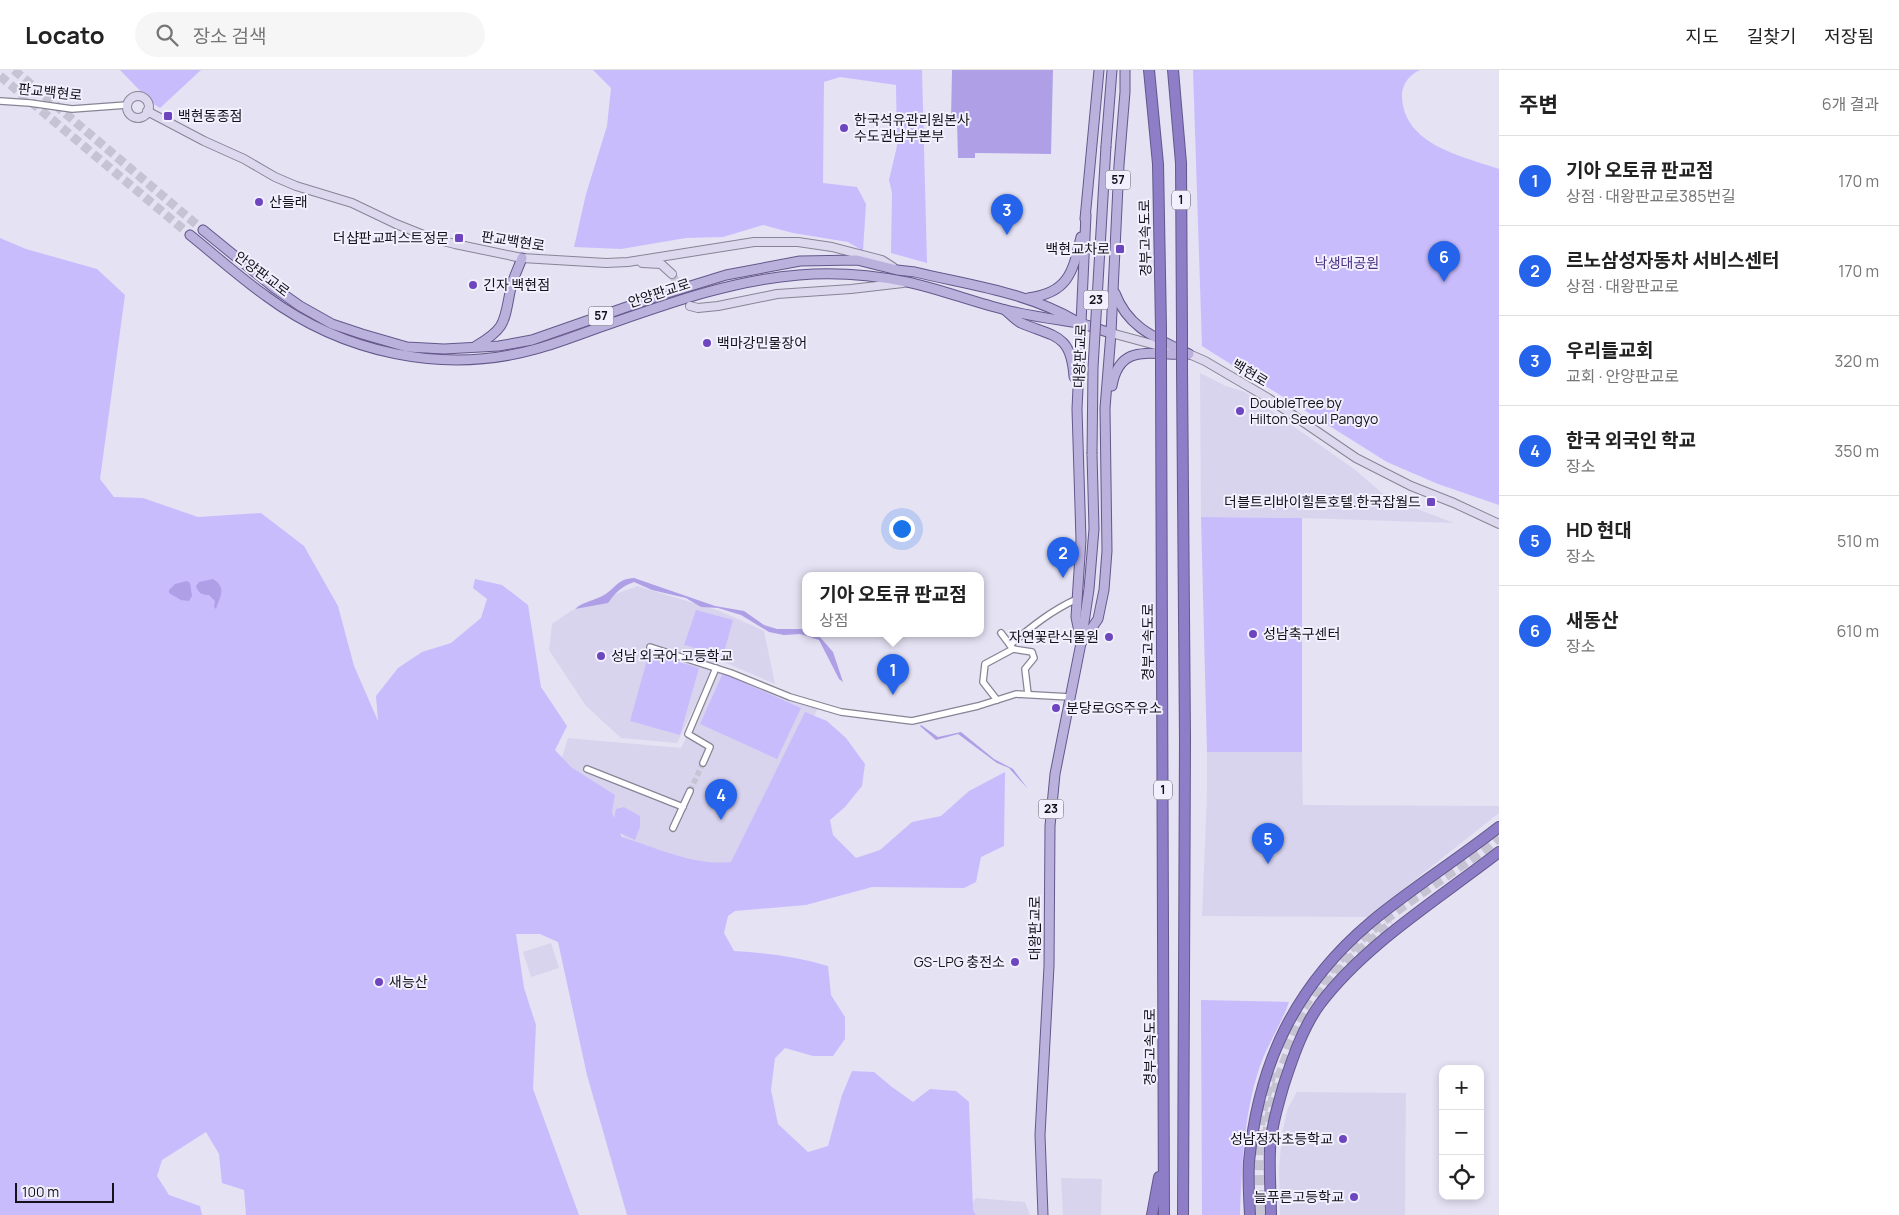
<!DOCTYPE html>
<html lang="ko">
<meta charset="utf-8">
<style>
body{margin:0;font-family:Manrope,"Noto Sans KR",sans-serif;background:#f6f6f6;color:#222}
.controls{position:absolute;right:15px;bottom:15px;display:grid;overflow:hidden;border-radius:10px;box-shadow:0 2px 8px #0003}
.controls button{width:45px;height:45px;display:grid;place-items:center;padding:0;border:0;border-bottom:1px solid #e0e0e0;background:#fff;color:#222;font:25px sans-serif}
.scale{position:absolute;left:15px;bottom:12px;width:99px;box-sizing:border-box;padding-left:5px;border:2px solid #131218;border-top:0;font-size:14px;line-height:18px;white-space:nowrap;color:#131218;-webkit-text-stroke:4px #f2f0fe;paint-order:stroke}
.you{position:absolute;left:901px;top:458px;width:18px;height:18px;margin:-12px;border:4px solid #fff;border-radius:50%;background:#1a73e8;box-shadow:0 0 0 8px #1a73e833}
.badge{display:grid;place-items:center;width:32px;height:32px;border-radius:50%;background:#2563eb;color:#fff;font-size:16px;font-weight:700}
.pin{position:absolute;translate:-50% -41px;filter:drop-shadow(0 1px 2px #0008)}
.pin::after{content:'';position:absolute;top:26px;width:18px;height:15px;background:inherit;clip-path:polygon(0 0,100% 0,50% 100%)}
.popup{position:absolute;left:802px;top:502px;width:182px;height:65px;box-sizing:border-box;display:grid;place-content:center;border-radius:10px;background:#fff;filter:drop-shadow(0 1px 4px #0005);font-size:16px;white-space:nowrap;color:#767676}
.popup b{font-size:19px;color:#222}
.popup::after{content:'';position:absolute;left:50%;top:100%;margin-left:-10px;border:10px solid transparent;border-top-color:#fff}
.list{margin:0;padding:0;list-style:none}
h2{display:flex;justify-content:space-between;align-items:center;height:65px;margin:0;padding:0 20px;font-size:21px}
h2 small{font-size:16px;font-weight:400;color:#767676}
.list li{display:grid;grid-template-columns:32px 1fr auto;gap:15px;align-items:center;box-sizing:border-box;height:90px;padding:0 20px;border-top:1px solid #e0e0e0}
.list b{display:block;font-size:19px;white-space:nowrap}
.list p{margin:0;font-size:16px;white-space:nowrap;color:#767676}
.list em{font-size:16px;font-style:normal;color:#767676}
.icon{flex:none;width:28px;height:28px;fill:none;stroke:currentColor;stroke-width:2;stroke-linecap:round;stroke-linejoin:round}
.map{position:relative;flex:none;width:1499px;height:1145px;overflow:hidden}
header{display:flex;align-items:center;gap:30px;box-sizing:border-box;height:70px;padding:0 25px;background:#fff;border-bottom:1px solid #e0e0e0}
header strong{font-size:24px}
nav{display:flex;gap:28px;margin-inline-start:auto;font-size:18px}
.search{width:350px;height:45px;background:#f6f6f6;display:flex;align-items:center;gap:12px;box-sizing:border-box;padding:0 18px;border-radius:28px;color:#767676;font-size:19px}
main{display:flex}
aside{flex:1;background:#fff}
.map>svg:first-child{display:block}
</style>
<header>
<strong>Locato</strong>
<div class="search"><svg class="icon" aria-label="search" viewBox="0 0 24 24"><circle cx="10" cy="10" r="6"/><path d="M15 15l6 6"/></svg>장소 검색</div>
<nav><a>지도</a><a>길찾기</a><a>저장됨</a></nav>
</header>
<main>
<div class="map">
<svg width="1499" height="1145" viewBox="0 0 1499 1145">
<rect width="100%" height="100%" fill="#e5e2f4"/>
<!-- built -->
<g fill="#d9d4ed">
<path d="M1200,303L1226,316L1245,322L1354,399L1388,428L1454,453L1302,448L1201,447Z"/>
<path d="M637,516L720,541L764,561L775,614L717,589L677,673L621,668L586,636L549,580L552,554L571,541Z"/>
<path d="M719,601L819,636L736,815L625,768L560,694L568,668L681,678Z"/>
<path d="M1207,682H1302L1303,735L1499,736V743L1368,847L1202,846L1207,722Z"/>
<path d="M551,873L559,898L531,907L523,882Z"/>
<path d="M1297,1022L1406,1023L1405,1145H1280L1279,1099L1282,1063L1288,1038Z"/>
<path d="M1061,1108L1102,1109L1101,1145H1063Z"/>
<path d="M976,1128L1025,1132L1030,1145H971L968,1138Z"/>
</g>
<!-- green -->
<g fill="#c9bcfd">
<path d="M120,0H201L160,38L152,33Z"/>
<path d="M593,0H922L927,193L891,183L892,123L889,110L897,76L896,15L840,7L824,12L823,113L857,117L866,134L863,181L848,172L793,163L763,155L723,167L686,168L621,179L574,177L586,124L607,56L611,18Z"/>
<path d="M1193,0H1420C1410,4 1401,15 1402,27C1404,75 1462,86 1499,99V435L1438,414L1387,392L1202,276Z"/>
<path d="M0,168L26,179L97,199L125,225L100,409L114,427L143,428L198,447L261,443L304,476L338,536L354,596L378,651L376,626L398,598L422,582L451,573L481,548L487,529L473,518L475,509L502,515L528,535L541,617L567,656L555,680L571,697L615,725L612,742L614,748L616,739L624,737L640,746V757L635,770L620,763L622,767C657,778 694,796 731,792L805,642L827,651L846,668L865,694L862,716L845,737L830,750L833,765L856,788L880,780L912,752L941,746L969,721L1005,702L1004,776L981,787L976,812L964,818L872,817L806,835L735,841L728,846L724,863L734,881C767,883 797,887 828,896L831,925L845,947V969L833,986H813L785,978L775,988L771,1020L778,1054L808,1082L828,1076L842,1025L852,1001L874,1002L892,1017L913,1032L930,1019L956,1021L969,1032L973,1140L976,1145H627L587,1005L558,872L540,864H516L524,918L536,955L533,1019L579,1145H246L244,1120L222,1113L219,1084L206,1062L162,1090L157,1106L169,1125L200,1136L202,1145H0Z"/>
<path d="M1201,447L1302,448V682H1207Z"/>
<path d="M696,540L733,550L723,586L684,575Z"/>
<path d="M649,583L699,598L680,665L630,651Z"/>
<path d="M723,603L801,638L777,689L700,654Z"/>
<path d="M1201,930L1289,932C1282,952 1271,969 1263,988C1244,1037 1242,1093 1240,1145H1202Z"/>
</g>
<!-- water -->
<g fill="#af9fe6">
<path d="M952,0H1053L1051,84L975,83V88H958L957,51L951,50Z"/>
<path d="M634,508L715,536L744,541L764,555L777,559H804L806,564L819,566L833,582L843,612L839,609L819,570L800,564L784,565L769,562L741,545L718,538L701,537L686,528L652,520L634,512C622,516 615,523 608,533L575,539C584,531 594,531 604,525C616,518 617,509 634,508Z"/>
<path d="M213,509C228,518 219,528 216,539L214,537L215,531L209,525C202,525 198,523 196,516L199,512Z"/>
<path d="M187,511L190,513L192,526L189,531L181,530L169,523V520L175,514Z"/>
<path d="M921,655L938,667L961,662L994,689L1013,699L1028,719L1009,698L997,693L958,664L936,670L920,656Z"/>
</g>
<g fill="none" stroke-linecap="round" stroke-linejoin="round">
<!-- street-tunnel -->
<path stroke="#c6c3d3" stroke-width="5.5" stroke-dasharray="5.5 3" stroke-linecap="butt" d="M690,721L703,693"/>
<!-- secondary-tunnel -->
<path stroke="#c6c3d3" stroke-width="8" stroke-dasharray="8 4" stroke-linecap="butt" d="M672,204L688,233"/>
<!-- primary-tunnel -->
<g stroke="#c6c3d3" stroke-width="9" stroke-dasharray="9 4.5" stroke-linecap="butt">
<path d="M14,0L203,160"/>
<path d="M0,6L190,165"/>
</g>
<!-- highway-tunnel -->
<g stroke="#c6c3d3" stroke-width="10" stroke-dasharray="10 5" stroke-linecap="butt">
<path d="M1317,927L1349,890L1392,853"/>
<path d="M1282,977C1299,944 1317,911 1344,885C1383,846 1440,811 1485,779L1499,767"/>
<path d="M1266,1082C1267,1035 1284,984 1307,944"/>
<path d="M1257,1145L1259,1066L1261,1047L1272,1002"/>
<path d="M1264,1145L1265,1099"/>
</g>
<defs>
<g id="street">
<path d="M0,31L30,33L72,39L127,35"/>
<path d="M1001,563L1013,579L1032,582L1034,588L1025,599L1028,624"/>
<path d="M1010,575C1031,557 1052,540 1077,529"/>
<path d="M650,577L731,603L790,627L841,642L912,651L978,636L1016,624L1070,627"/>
<path d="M997,630L983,612L985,594L1013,579"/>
<path d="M703,693L710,677L688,664L716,598"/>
<path d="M587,699L683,737"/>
<path d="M673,758L690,721"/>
</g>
<g id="secondary">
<circle cx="138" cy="37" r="11"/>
<path d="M147,41L204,71L244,89L275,107L296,116L352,133L396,154L431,168L455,174L522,188L606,193L628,192L754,172H798L832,177L882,190L893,197"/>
<path d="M642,193L661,194L672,204"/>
<path d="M690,236L698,238L718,236L777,224L851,219L903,213"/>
<path d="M1111,263L1189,284L1205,291L1268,328L1356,388L1411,416L1454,433L1499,454"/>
</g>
<g id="primary">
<path d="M1106,76L1112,0"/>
<path d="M1085,149L1099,0"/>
<path d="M203,160L273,217L300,236L332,254L362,264L407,277L444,279L499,276L532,270L658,226L726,205L800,191L857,190L897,200L915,202C969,215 1027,222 1076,251"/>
<path d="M190,165C215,185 239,207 266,226C343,283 443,305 536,279C562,272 588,261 615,252C675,231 735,210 799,205C835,202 872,205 907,212C940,219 973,232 1006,240C1030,246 1054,249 1078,253C1089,255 1100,260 1111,263"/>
<path d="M1115,223C1128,258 1156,268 1187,283"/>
<path d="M1028,228C1069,223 1073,201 1081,167"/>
<path d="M1005,240C1010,244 1015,250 1021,253C1054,267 1071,263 1074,307"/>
<path d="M476,276C505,259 504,253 510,222C512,210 518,199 522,188"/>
<path d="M1112,316C1120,270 1154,287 1189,284"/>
<path d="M1080,567L1076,547L1081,470L1077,339L1086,145"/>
<path d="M1083,571L1098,549L1104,520L1107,481L1105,338L1111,263L1119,95L1125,22V0"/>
<path d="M1043,1145L1040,1065L1049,896L1050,756L1055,704L1081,573L1089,519L1094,459L1092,384"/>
</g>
<g id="highway">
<path d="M1149,0L1158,94L1161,258"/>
<path d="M1173,0L1181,93L1182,261"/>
<path d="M1161,295L1164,1145"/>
<path d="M1182,298L1185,669L1183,1145"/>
<path d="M1152,1145L1159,1107"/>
<path d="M1250,1145C1249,1128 1248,1109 1249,1092C1258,994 1295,916 1371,852C1412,818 1457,790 1499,757"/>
<path d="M1271,1145C1271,1124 1269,1102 1270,1080C1271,1058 1278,1035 1284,1014C1293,987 1303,957 1320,934C1365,874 1440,828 1499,782"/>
</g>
</defs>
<!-- street casing -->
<use href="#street" stroke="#878495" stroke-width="8"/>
<!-- secondary casing -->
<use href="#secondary" stroke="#878495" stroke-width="10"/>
<!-- primary casing -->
<use href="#primary" stroke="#63588a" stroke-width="11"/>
<!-- highway casing -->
<use href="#highway" stroke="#63588a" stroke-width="12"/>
<!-- street -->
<use href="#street" stroke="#fff" stroke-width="5.5"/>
<!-- secondary -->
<use href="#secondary" stroke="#ddd8ee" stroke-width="8"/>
<!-- primary -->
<use href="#primary" stroke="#bbb1dd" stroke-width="9"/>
<!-- highway -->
<use href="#highway" stroke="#8e7dc7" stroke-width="10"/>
<defs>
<path id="primary-bridge" d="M1092,384L1093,298L1106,76"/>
<g id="highway-bridge">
<path d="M1161,258V295"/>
<path d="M1182,298V261"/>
</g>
</defs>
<!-- primary-bridge casing -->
<use href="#primary-bridge" stroke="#63588a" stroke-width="11" stroke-linecap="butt"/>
<!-- highway-bridge casing -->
<use href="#highway-bridge" stroke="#63588a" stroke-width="12" stroke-linecap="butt"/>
<!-- primary-bridge -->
<use href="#primary-bridge" stroke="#bbb1dd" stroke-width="9"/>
<!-- highway-bridge -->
<use href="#highway-bridge" stroke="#8e7dc7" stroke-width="10"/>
</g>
<!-- markers -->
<g fill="#6d46bf" stroke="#f2f0fe" stroke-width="2">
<rect x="163" y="41" width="10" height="10" rx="2.5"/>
<circle cx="844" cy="58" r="5"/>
<circle cx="259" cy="132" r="5"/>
<rect x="454" y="163" width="10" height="10" rx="2.5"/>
<rect x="1115" y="174" width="10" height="10" rx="2.5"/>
<circle cx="473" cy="215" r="5"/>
<circle cx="707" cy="273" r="5"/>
<circle cx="1240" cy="341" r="5"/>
<rect x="1426" y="427" width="10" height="10" rx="2.5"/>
<circle cx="1253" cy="564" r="5"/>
<circle cx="1109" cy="567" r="5"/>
<circle cx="601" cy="586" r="5"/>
<circle cx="1056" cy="638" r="5"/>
<circle cx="1015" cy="892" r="5"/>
<circle cx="379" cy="912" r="5"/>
<circle cx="1343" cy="1069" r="5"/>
<circle cx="1354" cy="1127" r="5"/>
</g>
<g text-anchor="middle" stroke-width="4" stroke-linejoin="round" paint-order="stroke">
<!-- shield labels -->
<g fill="#f2f0fe" stroke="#56555d" stroke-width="1">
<rect x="1105.5" y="100.5" width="25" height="19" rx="4"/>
<rect x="1172" y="120.5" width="18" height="19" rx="4"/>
<rect x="1083.5" y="220.5" width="25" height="19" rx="4"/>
<rect x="588.5" y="236.5" width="25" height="19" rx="4"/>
<rect x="1154" y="710.5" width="18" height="19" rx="4"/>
<rect x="1038.5" y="729.5" width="25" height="19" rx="4"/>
</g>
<g font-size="12" font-weight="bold" fill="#131218">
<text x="1118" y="114">57</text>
<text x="1181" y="134">1</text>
<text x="1096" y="234">23</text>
<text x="601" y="250">57</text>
<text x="1163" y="724">1</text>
<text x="1051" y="743">23</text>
</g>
<!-- street labels -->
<g font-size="14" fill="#131218" stroke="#f2f0fe">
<text transform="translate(50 22) rotate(6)" y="5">판교백현로</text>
<text transform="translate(1145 168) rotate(-91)" y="5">경부고속도로</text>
<text transform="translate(513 171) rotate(9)" y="5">판교백현로</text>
<text transform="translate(262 204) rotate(37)" y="5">안양판교로</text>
<text transform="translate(659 223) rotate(-18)" y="5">안양판교로</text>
<text transform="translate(1080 286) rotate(-88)" y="5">대왕판교로</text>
<text transform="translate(1250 303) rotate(31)" y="5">백현로</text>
<text transform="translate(1148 572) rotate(-90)" y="5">경부고속도로</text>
<text transform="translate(1035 858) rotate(-90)" y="5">대왕판교로</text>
<text transform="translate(1150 977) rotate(-90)" y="5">경부고속도로</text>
</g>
<!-- poi labels -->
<g font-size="14" fill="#131218" stroke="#f2f0fe" text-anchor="start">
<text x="178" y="51">백현동종점</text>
<text x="854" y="55">한국석유관리원본사<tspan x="854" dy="16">수도권남부본부</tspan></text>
<text x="269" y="137">산들래</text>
<text x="449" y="173" text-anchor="end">더샵판교퍼스트정문</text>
<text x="1110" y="184" text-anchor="end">백현교차로</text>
<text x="483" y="220">긴자 백현점</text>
<text x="717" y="278">백마강민물장어</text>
<text x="1250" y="338">DoubleTree by<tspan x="1250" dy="16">Hilton Seoul Pangyo</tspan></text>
<text x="1421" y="437" text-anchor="end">더블트리바이힐튼호텔.한국잡월드</text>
<text x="1263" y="569">성남축구센터</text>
<text x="1099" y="572" text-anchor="end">자연꽃란식물원</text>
<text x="611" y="591">성남 외국어 고등학교</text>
<text x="1066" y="643">분당로GS주유소</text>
<text x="1005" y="897" text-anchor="end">GS-LPG 충전소</text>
<text x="389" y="917">새능산</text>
<text x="1333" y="1074" text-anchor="end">성남정자초등학교</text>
<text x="1344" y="1132" text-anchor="end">늘푸른고등학교</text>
</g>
<!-- park labels -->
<g font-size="14" fill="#4c3284" stroke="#f2f0fe">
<text x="1347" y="198">낙생대공원</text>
</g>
</g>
</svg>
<div class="controls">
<button>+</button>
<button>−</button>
<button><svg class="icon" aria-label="locate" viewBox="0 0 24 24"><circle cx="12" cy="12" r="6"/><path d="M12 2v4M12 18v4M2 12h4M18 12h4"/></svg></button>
</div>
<div class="scale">100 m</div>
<div class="you"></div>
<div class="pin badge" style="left:893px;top:625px">1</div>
<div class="popup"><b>기아 오토큐 판교점</b>상점</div>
<div class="pin badge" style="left:1063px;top:508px">2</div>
<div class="pin badge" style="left:1007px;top:165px">3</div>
<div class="pin badge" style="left:721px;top:750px">4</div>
<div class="pin badge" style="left:1268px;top:794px">5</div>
<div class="pin badge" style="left:1444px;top:212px">6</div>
</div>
<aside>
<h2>주변<small>6개 결과</small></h2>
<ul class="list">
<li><span class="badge">1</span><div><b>기아 오토큐 판교점</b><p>상점 · 대왕판교로385번길</p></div><em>170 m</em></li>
<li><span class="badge">2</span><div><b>르노삼성자동차 서비스센터</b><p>상점 · 대왕판교로</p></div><em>170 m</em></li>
<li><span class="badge">3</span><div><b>우리들교회</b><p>교회 · 안양판교로</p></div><em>320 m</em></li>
<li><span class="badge">4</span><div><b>한국 외국인 학교</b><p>장소</p></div><em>350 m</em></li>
<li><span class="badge">5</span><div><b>HD 현대</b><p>장소</p></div><em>510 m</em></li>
<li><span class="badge">6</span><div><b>새동산</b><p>장소</p></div><em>610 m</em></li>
</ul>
</aside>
</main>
